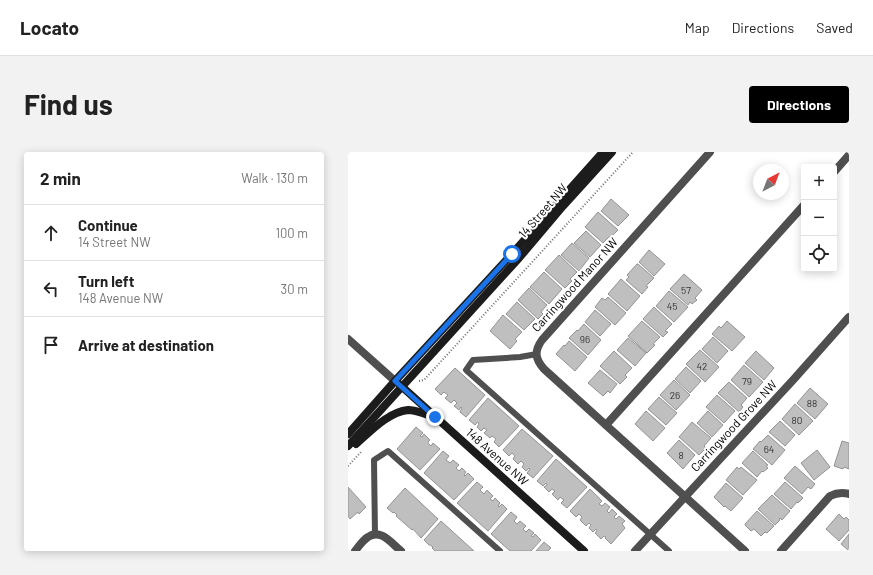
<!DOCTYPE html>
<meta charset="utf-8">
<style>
body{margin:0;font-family:Barlow,sans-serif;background:#f2f2f2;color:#222}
.controls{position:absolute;right:12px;top:12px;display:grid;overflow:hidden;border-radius:4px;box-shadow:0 2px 10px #0003}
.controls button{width:36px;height:36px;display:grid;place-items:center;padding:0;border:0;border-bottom:1px solid #e0e0e0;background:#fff;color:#222;font:20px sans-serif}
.compass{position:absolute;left:405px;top:12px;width:36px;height:36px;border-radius:50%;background:#fff;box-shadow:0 2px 10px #0003;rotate:42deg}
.stop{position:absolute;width:12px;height:12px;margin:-9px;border:3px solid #1a73e8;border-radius:50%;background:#fff}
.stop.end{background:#1a73e8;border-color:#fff;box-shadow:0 1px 4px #0008}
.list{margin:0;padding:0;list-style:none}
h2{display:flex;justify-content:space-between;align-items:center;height:52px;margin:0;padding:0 16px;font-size:17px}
h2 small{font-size:13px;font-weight:400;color:#767676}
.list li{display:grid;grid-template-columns:26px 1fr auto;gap:12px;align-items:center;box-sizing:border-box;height:56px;padding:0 16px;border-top:1px solid #e0e0e0}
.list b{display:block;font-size:15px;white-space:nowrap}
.list p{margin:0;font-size:13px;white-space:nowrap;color:#767676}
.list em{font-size:13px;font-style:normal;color:#767676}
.icon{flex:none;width:22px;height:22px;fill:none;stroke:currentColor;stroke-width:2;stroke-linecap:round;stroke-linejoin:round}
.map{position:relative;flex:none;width:501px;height:399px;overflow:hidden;border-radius:4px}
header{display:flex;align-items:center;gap:24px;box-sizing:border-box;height:56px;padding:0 20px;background:#fff;border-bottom:1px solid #e0e0e0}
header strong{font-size:19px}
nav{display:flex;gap:22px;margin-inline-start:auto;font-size:14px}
.intro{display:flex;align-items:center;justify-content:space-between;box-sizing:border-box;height:96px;padding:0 24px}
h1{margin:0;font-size:28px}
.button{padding:10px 18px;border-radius:4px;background:#000;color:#fff;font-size:14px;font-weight:700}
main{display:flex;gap:24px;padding:0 24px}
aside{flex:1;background:#fff;border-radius:4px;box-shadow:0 2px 10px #0003}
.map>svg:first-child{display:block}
</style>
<header>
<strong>Locato</strong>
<nav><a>Map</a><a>Directions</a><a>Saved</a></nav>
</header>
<div class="intro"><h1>Find us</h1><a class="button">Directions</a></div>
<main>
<aside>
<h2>2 min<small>Walk · 130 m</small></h2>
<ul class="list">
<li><svg class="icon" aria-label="ahead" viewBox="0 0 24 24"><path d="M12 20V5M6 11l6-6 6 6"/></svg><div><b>Continue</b><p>14 Street NW</p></div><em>100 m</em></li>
<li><svg class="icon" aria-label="left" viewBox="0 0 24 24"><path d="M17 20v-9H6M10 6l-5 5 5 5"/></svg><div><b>Turn left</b><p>148 Avenue NW</p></div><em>30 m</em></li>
<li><svg class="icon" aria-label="arrive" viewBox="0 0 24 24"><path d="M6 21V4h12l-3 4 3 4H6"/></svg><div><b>Arrive at destination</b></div></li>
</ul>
</aside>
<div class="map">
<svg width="501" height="399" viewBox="0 0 501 399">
<rect width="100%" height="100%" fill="#fff"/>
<!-- building -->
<g fill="#bfbfbf" stroke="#939393">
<path d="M263,47L281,63L270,74L253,59Z"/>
<path d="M250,60L270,78L263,85L262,84L255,91L237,75Z"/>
<path d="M238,79L253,93L242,105L226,91Z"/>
<path d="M224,91L241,106L231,119L213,103Z"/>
<path d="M301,98L317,112L306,124L291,110Z"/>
<path d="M211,103L229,120L222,127L224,129L217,136L197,118Z"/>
<path d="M289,112H290L306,126L298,134L300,135L294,142L278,128L281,125L279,123Z"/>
<path d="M196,120L214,137L201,152L182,135Z"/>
<path d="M336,122L354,138L347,146L349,148L344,152L342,150L340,153L322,137Z"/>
<path d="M273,127L292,144L279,159L260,142Z"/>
<path d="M181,136L199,153L193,160L195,162L190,167L170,148Z"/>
<path d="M321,139L340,155L326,170L308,154Z"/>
<path d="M260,145L278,161L267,173L247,155L254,146L257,148Z"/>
<path d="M169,150L187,167L176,178L158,162Z"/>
<path d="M306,155L324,172L317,179L320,180L315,185L295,167Z"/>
<path d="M247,158L263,172L252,184L237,170Z"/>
<path d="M155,163L174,180L167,187L169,189L162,197L142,179Z"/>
<path d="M294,169L312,185L305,192L307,193L299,201L280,184Z"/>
<path d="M379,169L397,185L384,199L364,182L371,174L373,176Z"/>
<path d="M236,172L253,188L240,203L221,186L229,178L230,179Z"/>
<path d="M365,185L380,199L369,211L354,197Z"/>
<path d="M280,186L298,201L287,214L269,198Z"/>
<path d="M221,189L239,205L227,219L208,202L216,193L217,194Z"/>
<path d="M352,198L371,215L357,230L338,212Z"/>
<path d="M266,199L284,216L277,223L279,225L272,232L252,214Z"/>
<path d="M408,199L426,216L416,228L397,211Z"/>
<path d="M396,213L415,230L401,245L383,228Z"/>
<path d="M338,215L353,229L342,241L327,227Z"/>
<path d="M107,216L137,243L118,265L112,260L114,256L113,255L111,258L106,254L109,251L106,248L103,251L97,246L100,243L96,240L93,243L87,237Z"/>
<path d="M252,218L269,232L262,241L260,239L255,244L240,231Z"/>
<path d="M326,228L342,243L328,258L312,243Z"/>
<path d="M381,230L399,246L393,253L395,255L391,260L370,241Z"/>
<path d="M462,236L480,252L467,267L449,251Z"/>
<path d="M369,243L387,259L376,271L358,255Z"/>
<path d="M311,245L329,261L318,273L300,257Z"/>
<path d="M140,246L171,274L151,295L146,290L148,287L144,284L142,286L136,281L139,278L136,276L133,279L129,275L131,272L130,270L127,273L121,268Z"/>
<path d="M447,252L465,269L451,283L434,267Z"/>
<path d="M298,259L317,276L305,289L287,272Z"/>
<path d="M360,259L375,273L364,285L349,271Z"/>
<path d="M432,269L447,283L437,294L421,280Z"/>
<path d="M344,270L363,286L356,294L358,296L351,303L331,285Z"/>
<path d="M68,275L75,281L72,284L74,285L76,282L82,288L80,290V291L83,294L85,291L92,297L72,318L49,297Z"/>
<path d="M174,277L205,304L185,326L179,321L182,317L181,316L178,319L174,315L176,312L173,309L170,312L165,307L167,304L164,301L161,304L155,298Z"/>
<path d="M420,283L437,298L424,313L405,297L412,289L413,290Z"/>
<path d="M331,288L347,303L335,317L319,301Z"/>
<path d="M494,289L501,291V317L496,315L495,317L486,314Z"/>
<path d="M469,298L482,315L466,328L453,311Z"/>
<path d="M95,299L101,304L98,308L102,311L105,308L111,313L108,316L111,319L114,316L118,320L116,323L117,324L120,321L126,327L106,348L76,321Z"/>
<path d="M405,299L420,313L418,314L420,316L415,320L414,319L409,325L394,311Z"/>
<path d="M208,307L239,335L219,356L213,351L216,348L212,345L210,348L204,342L207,339L204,337L201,340L196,335L199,333L198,331L195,334L189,329Z"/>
<path d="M447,314L467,332L463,337L460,335L454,342L436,326Z"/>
<path d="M389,315L391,317L393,315L409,328L395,343L378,328Z"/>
<path d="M129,330L135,335L132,338L136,342L139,338L145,344L142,347L145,349L147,346L152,351L150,354L151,355L154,352L159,357L140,379L109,351Z"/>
<path d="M437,330L455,346L450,351L449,350L443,357L426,342Z"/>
<path d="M378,331L395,346L383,359L377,354L376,355L366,345Z"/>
<path d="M0,335L18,355L11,362L10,360L2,367L0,364Z"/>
<path d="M57,336L90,367L73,386L65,377L64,378L48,364L49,363L46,360L45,361L39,356Z"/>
<path d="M242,337L254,349L251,352L254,354L257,351L262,355L259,359L261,361L264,357L269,362L266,365L268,367L271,364L277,369L274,372L277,376L263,392L257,386L258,385L256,384L253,387L247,381L249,379L248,377L245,380L241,376L243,373L241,371L238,374L232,368L234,365L231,362L228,365L222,359Z"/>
<path d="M424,343L442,359L434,368L432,366L431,367L432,368L427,373L410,357Z"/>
<path d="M409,359L426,374L419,381L417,380L413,384L406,377L403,379L397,373V372Z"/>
<path d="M163,360L169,365L166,369L169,372L172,369L178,374L175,377L178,380L181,377L186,381L183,384L185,385L187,382L193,388L183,399H162L143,382Z"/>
<path d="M491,362L496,367L498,365L501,368V378L491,389L478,377Z"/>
<path d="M93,369L126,399H87L84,396L85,395L82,393H81L76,388Z"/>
<path d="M501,382V399L493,392Z"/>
<path d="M196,390L203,396L200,399H188Z"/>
</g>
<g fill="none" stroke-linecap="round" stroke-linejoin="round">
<!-- path -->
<g stroke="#717171" stroke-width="2" stroke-dasharray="1 2" stroke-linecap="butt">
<path d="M71,229L76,228L285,0"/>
<path d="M0,314L13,300"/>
</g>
<!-- lane -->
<g stroke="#4f4f4f" stroke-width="6">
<path d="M189,202L172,205L125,208L118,218L321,399"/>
<path d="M27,383L26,308L40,299L152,399"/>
</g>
<!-- street -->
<g stroke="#4f4f4f" stroke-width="8">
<path d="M362,0L194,188C186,199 187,207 196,217L397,399"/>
<path d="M486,20L501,3"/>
<path d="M0,187L47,229"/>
<path d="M258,273L456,53"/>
<path d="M7,399C11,394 15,388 20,385C33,376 44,392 53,399"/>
<path d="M287,399L446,227L501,165"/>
<path d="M433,399L482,344C488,341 494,340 501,342"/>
</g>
<!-- secondary -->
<g stroke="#1c1c1c" stroke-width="8">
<path d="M51,232L236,399"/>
<path d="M0,282L47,229L164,102L255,0"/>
<path d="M8,292C22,280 40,260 60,258C68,258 77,262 84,264"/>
<path d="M0,294L171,106L215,54L264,0"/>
</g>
</g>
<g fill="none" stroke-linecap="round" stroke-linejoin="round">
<!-- route -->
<path stroke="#1a73e8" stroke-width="5" d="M87,265L47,229L164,102"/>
</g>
<g text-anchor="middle" stroke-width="4" stroke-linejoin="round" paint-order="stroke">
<!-- number labels -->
<g font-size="10" fill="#303030">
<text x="338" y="142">57</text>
<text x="324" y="158">45</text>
<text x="237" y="191">96</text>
<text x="354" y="218">42</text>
<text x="399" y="233">79</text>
<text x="327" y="247">26</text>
<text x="464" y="255">88</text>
<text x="449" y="272">80</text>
<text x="421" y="301">64</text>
<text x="333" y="307">8</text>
</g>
<!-- street labels -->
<g font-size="12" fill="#000" stroke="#fff">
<text transform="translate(195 59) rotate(-49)" y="4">14 Street NW</text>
<text transform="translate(227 133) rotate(-48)" y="4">Carringwood Manor NW</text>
<text transform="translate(386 274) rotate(-47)" y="4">Carringwood Grove NW</text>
<text transform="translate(149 305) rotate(42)" y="4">148 Avenue NW</text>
</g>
</g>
</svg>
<div class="controls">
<button>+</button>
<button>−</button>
<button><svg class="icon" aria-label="locate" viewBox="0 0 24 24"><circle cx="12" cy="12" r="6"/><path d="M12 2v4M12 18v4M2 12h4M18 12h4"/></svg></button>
</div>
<svg class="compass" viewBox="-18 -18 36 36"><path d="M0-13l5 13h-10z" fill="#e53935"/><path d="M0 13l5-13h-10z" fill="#767676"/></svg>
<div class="stop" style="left:164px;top:102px"></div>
<div class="stop end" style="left:87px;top:265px"></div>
</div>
</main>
